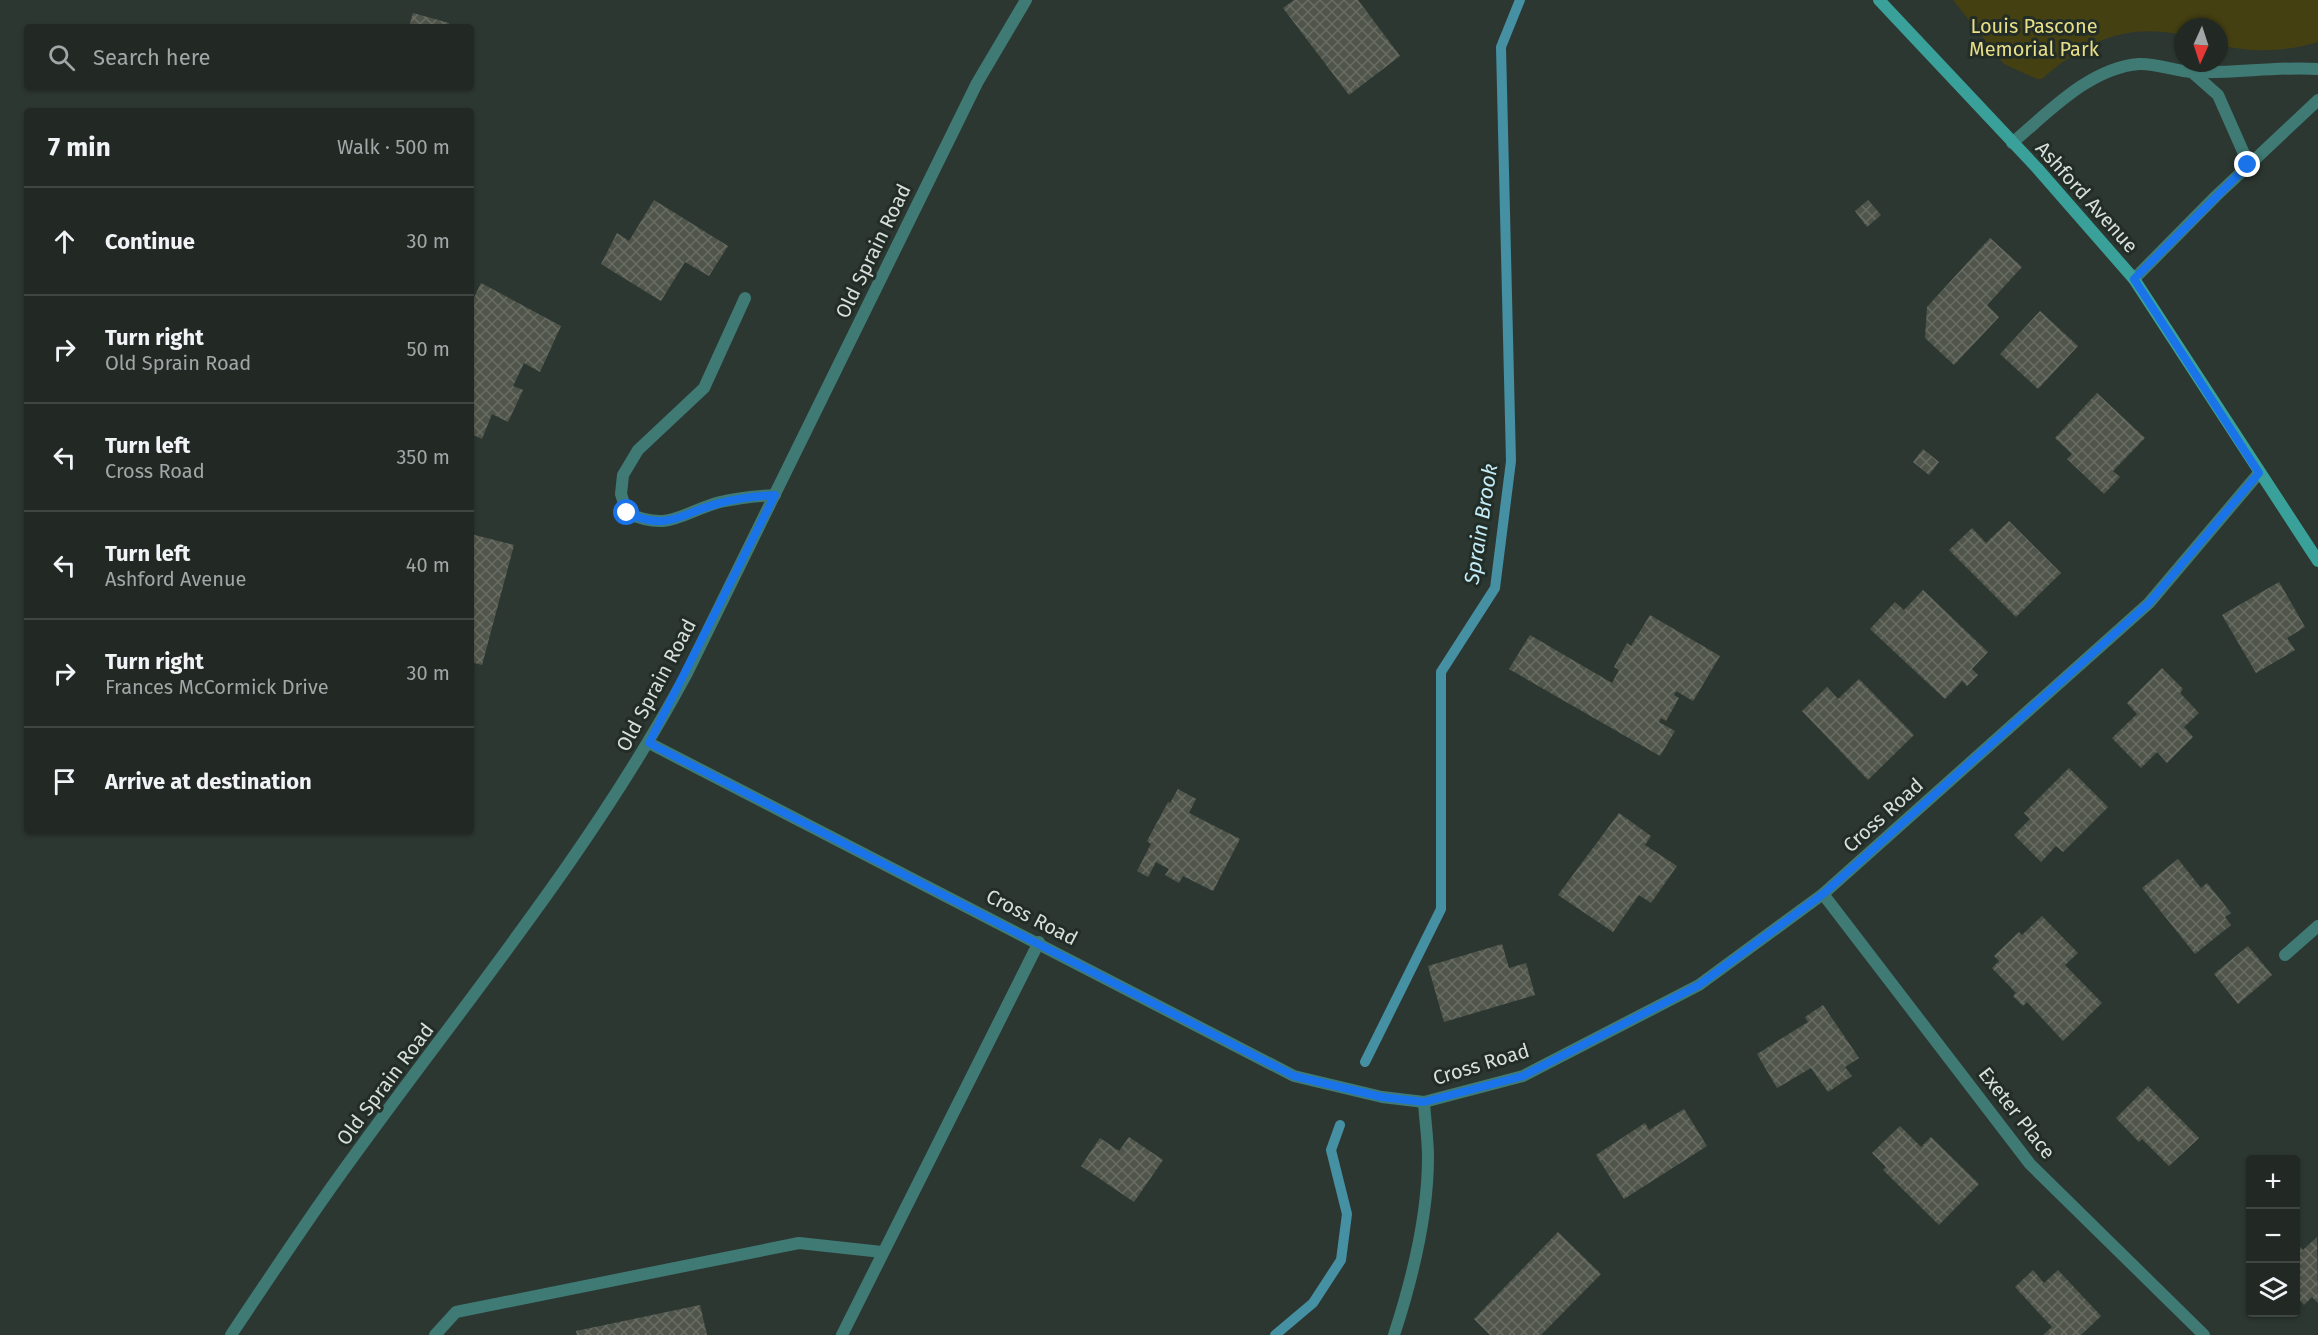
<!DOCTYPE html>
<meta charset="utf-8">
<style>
body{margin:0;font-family:"Fira Sans",sans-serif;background:#2a312d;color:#f1f3f6}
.controls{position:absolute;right:18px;bottom:18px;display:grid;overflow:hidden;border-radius:6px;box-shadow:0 2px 4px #0004}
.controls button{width:54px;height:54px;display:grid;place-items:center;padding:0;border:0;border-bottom:2px solid #3f4542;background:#222925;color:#f1f3f6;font:30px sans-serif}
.compass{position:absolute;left:2174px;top:18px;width:54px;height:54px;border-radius:50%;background:#222925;box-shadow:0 2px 4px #0004;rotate:183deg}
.stop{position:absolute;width:18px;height:18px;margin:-14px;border:4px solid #1a73e8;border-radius:50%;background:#fff}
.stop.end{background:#1a73e8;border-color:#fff;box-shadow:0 2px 6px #0008}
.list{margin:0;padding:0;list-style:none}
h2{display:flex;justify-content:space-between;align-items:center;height:78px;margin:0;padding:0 24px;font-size:26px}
h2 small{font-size:20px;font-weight:400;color:#a2a6a7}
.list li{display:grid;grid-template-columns:39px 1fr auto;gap:18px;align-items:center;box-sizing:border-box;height:108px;padding:0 24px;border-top:2px solid #3f4542}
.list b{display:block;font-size:22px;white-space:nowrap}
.list p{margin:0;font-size:20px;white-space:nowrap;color:#a2a6a7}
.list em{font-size:20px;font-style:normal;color:#a2a6a7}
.icon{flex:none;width:33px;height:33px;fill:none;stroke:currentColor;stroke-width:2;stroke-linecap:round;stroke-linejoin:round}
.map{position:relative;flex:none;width:2318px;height:1335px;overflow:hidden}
.search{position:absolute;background:#222925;box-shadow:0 2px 4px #0004;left:24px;top:24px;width:450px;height:66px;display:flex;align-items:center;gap:15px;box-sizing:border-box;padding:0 21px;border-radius:6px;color:#a2a6a7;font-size:22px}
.panel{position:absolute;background:#222925;box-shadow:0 2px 4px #0004;left:24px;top:108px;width:450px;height:726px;border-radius:6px}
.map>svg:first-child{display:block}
</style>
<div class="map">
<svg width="2318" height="1335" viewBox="0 0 2318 1335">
<defs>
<pattern id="building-cross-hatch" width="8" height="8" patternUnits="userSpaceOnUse" patternTransform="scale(1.5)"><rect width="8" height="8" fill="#50554b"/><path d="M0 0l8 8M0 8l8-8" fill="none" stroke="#696d64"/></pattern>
</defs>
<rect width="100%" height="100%" fill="#2d3731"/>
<!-- green -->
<path fill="#454012" d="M1953,0H2318V42C2284,52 2254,53 2219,45V27H2183V35C2126,23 2085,41 2042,79H2037L2004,64Z"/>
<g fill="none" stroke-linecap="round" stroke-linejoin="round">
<!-- stream -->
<g stroke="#4590a3" stroke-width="10">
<path d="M1365,1062L1441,909V672L1495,588L1511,461L1501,47L1520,0"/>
<path d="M1275,1335L1313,1303L1341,1260L1347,1214L1331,1150L1340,1125"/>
</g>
</g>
<!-- building -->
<g fill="url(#building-cross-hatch)">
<path d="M1294,0H1358L1400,56L1349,95L1283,8Z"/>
<path d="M413,13L449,23L448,27H409Z"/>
<path d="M654,200L728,246L709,276L685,262L661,301L601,264L617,233L629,241Z"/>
<path d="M1868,200L1881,215L1867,227L1855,211Z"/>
<path d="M1990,238L2022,267L1987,305L1999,317L1954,365L1925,338L1927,307Z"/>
<path d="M481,283L561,326L540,372L524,363L513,386L523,390L508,422L492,414L482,439L471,434V304Z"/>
<path d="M2040,311L2078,346L2038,389L2000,354Z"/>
<path d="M2097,393L2145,438L2113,471L2120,477L2104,494L2067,459L2072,454L2055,438Z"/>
<path d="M1923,449L1939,462L1929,475L1913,462Z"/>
<path d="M2009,521L2061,573L2016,617L1949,550L1972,528L1986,543Z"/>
<path d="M471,534L514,545L482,665L471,662Z"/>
<path d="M2279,582L2305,627L2287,638L2295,650L2256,673L2222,615Z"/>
<path d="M1923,590L1988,652L1972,669L1978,675L1967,686L1962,681L1945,699L1870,629L1895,602L1904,610Z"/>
<path d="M1650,615L1720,656L1693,701L1676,691L1674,695L1679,698L1666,721L1661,718L1659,722L1675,731L1660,756L1509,669L1530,635L1612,683L1619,670L1614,667L1627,643L1631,646Z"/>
<path d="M2162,668L2183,689L2180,693L2199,713L2184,727L2193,737L2167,763L2157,752L2141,768L2112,738L2137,714L2127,703Z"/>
<path d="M1859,679L1914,735L1868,780L1802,711L1827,687L1838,699Z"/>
<path d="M2069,768L2108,807L2063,852L2056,846L2041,862L2014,835L2030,819L2024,813Z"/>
<path d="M1178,789L1196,799L1189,813L1240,839L1213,891L1183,876L1179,883L1165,875L1169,869L1156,862L1148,877L1137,871L1151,844L1147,841L1168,802L1170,803Z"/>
<path d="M1619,813L1651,836L1645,845L1677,866L1651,903L1639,895L1613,932L1558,895Z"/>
<path d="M2178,859L2201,888L2207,883L2231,913L2225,917L2231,925L2195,954L2142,888Z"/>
<path d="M2042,916L2078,953L2065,965L2102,1003L2063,1041L2027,1002L2023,1006L2013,996L2016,993L1992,968L1999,961L1994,956L2019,932L2022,935Z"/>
<path d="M1502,944L1509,968L1526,963L1535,995L1444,1022L1428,966Z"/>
<path d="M2248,946L2272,975L2238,1004L2214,974Z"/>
<path d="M1823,1005L1859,1058L1845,1067L1852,1076L1828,1092L1811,1068L1777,1088L1757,1054L1808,1022L1805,1017Z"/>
<path d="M2148,1086L2199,1138L2169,1166L2142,1139L2139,1142L2116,1118Z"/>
<path d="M1684,1109L1707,1146L1624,1199L1596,1155L1645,1123L1649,1130Z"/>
<path d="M1900,1126L1921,1147L1931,1137L1979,1184L1939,1225L1883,1170L1886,1167L1872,1153Z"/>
<path d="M1129,1137L1163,1160L1134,1202L1081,1166L1100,1138L1119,1151Z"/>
<path d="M1558,1232L1601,1274L1541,1335H1490L1474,1319Z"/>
<path d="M2317,1237L2318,1303L2312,1297L2304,1305L2296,1296V1242L2303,1250Z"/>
<path d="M2033,1270L2044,1283L2058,1270L2101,1316L2081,1335H2043L2052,1327L2015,1287Z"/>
<path d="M700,1305L707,1335H577L576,1331Z"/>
</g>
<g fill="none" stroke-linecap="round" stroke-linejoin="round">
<!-- service -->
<g stroke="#3f7a75" stroke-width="12">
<path d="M745,298L704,388L638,450L623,475L621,494L627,513C670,532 680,513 720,502C738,498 756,496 775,495"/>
<path d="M2285,955L2318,926"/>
<path d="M435,1335L456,1312L799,1243L882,1252"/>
<path d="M842,1335L1039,942"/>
</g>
<!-- minor -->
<g stroke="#3f7a75" stroke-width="12">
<path d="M2193,73L2218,95L2249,165"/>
<path d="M2012,143C2048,113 2089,68 2139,64C2157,63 2176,72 2194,72C2235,74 2276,66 2318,69"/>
<path d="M2134,279L2216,196L2318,100"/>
<path d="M649,743L1294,1076L1382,1097L1424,1102L1523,1076L1699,985L1823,894L2149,603L2259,473"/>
<path d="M1823,894L2030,1164L2204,1335"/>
<path d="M1394,1335C1412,1280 1428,1216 1428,1157C1428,1139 1425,1120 1424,1102"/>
</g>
<!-- tertiary -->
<path stroke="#3f7a75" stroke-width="12" d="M231,1335C263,1287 295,1239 328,1192C449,1021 586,861 686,675L977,83L1026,0"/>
<!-- secondary -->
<path stroke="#39a19a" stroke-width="12" d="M1879,0L2037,168L2134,279L2318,561"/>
</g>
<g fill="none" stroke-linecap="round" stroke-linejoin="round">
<!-- route -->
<path stroke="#1a73e8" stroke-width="8" d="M627,513C670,532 680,513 720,503C738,498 756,496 775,495L649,743L1294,1076L1382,1097L1424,1102L1523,1076L1699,985L1823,894L2149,603L2259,473L2134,279L2248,165"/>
</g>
<g text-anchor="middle" stroke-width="6" stroke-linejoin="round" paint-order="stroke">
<!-- park labels -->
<g font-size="20" fill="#e8de87" stroke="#232d27">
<text x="2034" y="33">Louis Pascone<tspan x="2034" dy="23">Memorial Park</tspan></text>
</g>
<!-- street labels -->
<g font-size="20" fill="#d9dfdc" stroke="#232d27">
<text transform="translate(2087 197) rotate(48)" y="7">Ashford Avenue</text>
<text transform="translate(873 251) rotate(-64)" y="7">Old Sprain Road</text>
<text transform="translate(656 685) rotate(-62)" y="7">Old Sprain Road</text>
<text transform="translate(1883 815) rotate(-42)" y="7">Cross Road</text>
<text transform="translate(1032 917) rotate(27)" y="7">Cross Road</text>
<text transform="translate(1481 1064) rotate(-17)" y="7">Cross Road</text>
<text transform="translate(385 1084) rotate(-53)" y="7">Old Sprain Road</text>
<text transform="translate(2017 1113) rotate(52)" y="7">Exeter Place</text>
</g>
<!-- water labels -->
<g font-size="21" font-style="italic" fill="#c4ecf7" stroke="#232d27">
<text transform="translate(1481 524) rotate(-81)" y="7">Sprain Brook</text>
</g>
</g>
</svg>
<div class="controls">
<button>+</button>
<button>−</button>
<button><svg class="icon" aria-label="layers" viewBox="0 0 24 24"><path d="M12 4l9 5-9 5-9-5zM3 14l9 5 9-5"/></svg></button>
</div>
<svg class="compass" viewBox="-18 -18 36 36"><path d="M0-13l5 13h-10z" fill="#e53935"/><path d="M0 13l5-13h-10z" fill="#a2a6a7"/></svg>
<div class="stop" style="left:627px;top:513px"></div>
<div class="stop end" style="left:2248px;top:165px"></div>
<div class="search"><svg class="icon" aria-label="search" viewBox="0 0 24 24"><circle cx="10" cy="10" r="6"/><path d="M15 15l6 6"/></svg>Search here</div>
<section class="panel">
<h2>7 min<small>Walk · 500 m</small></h2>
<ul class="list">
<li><svg class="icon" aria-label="ahead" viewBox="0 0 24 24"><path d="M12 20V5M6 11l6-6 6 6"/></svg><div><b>Continue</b></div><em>30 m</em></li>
<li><svg class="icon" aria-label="right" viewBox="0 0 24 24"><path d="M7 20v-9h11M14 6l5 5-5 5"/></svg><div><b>Turn right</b><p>Old Sprain Road</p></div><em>50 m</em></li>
<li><svg class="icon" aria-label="left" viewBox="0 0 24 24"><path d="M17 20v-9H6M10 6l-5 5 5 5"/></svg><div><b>Turn left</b><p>Cross Road</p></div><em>350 m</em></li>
<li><svg class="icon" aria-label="left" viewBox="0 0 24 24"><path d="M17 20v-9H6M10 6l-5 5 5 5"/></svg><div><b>Turn left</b><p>Ashford Avenue</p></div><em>40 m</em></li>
<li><svg class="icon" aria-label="right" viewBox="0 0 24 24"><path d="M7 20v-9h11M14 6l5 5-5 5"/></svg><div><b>Turn right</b><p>Frances McCormick Drive</p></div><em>30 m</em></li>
<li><svg class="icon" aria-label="arrive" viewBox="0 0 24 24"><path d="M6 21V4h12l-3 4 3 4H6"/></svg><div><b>Arrive at destination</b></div></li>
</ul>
</section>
</div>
